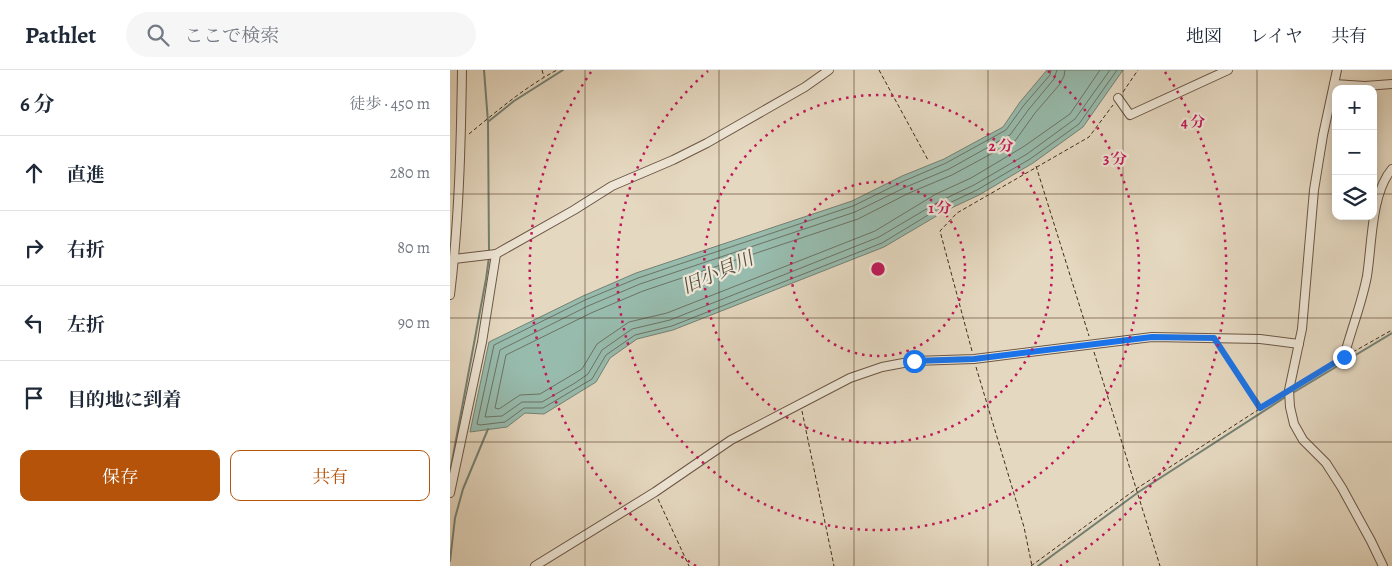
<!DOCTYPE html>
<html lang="ja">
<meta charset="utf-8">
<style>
body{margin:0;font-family:Alegreya,"Noto Serif JP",serif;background:#f6f6f7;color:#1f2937}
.controls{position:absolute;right:15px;top:15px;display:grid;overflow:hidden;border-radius:10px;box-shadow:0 2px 12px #0003}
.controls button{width:45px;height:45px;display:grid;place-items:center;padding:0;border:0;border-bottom:1px solid #e0e1e3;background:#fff;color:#1f2937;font:25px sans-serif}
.stop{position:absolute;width:15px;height:15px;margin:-11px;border:4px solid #1a73e8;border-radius:50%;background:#fff}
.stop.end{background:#1a73e8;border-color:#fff;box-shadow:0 1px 5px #0008}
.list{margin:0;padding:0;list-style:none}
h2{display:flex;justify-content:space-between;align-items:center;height:65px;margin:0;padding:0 20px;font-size:21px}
h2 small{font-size:16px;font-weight:400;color:#747a83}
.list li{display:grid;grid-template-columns:32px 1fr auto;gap:15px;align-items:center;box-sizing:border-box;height:75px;padding:0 20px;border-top:1px solid #e0e1e3}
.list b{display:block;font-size:19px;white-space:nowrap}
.list em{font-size:16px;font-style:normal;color:#747a83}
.actions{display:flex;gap:10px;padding:15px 20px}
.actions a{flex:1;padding:11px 0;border:1px solid #b45309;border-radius:10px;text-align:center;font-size:18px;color:#b45309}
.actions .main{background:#b45309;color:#fff}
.icon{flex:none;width:28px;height:28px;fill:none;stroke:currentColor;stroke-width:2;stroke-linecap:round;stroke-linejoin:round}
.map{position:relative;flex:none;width:942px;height:496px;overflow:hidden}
header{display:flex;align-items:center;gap:30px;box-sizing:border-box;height:70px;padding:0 25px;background:#fff;border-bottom:1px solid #e0e1e3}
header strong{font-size:24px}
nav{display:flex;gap:28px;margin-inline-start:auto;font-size:18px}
.search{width:350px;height:45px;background:#f6f6f7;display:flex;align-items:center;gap:12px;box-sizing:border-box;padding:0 18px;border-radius:28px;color:#747a83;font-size:19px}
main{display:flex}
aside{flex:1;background:#fff}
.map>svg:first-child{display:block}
</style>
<header>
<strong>Pathlet</strong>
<div class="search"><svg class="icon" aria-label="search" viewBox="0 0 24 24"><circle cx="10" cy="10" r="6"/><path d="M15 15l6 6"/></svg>ここで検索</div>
<nav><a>地図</a><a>レイヤ</a><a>共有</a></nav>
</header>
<main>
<aside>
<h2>6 分<small>徒歩 · 450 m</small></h2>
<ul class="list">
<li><svg class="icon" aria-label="ahead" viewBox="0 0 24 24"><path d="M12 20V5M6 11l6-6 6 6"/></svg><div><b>直進</b></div><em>280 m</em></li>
<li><svg class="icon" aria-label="right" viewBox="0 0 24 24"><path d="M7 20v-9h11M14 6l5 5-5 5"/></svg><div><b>右折</b></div><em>80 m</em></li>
<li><svg class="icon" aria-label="left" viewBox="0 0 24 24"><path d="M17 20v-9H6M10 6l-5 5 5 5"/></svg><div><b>左折</b></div><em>90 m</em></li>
<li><svg class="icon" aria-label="arrive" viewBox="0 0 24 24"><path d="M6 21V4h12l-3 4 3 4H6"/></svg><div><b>目的地に到着</b></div></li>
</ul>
<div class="actions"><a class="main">保存</a><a>共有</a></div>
</aside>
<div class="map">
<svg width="942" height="496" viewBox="0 0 942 496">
<rect width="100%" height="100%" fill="#e5d8c0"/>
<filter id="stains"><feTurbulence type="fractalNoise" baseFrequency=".004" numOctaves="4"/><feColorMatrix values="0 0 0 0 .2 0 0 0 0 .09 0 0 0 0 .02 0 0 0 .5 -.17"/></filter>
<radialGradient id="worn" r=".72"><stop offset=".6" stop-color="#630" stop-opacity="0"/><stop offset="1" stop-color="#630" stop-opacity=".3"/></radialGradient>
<!-- water -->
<path fill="#97bbad" stroke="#758173" d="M597,0H673L633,57L583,93L529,125L495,141L434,177L223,260L187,269L160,288L146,312L94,344L75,343L57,357L20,362L39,272L133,226L186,203L402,131L452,106L494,89L553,57L570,32Z"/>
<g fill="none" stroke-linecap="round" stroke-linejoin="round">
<!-- shore -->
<g stroke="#6c7364" stroke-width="1">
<path d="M601,0L600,5L574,35L556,60L496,93L454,111L403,136L188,208L135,230L44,275L27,354L30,355L55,352L74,338H93L142,309L156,285L185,265L222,256L432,173L493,136L527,120L580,89L629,54L667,0"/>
<path d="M607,0L604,9L579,39L560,65L499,99L456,117L405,142L190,214L138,236L50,280L35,347L52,346L72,332H92L125,313L138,304L152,280L182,259L220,250L429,167L490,131L524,115L577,84L625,49L660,0"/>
<path d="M615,0L614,6L610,14L585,43L565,71L502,105L459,123L408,149L193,221L141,243L56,285L45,338L49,339L70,325L90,324L132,299L147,274L179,252L217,243L425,161L486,124L521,108L573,77L620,44L650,0"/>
</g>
<!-- stream -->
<g stroke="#758173" stroke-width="2">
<path d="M34,0L38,52L39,182"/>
<path d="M39,51L64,31L113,0"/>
<path d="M841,324L942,263"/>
<path d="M0,402L36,209L39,187"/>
<path d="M0,491L5,448L13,419L38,359"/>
<path d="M588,496L690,421L837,326"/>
</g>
<defs>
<g id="minor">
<path d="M887,0L873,65L864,120L852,259L839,320L840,337L844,354L853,370L876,393L892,418L921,471L933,496"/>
<path d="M884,14L915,16L942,14"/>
<path d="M668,28L680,45L778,0"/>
<path d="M4,189L46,184L124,140L162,116L223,90L257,73L355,17L379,0"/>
<path d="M0,225C9,151 11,75 12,0"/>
<path d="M894,287C901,260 912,233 917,206C922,175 921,123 942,99"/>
<path d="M0,423L32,272L46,184"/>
<path d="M85,496L205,422L281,370L400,308L432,297L464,291L524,289L702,267L810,269L849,274"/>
</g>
</defs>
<!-- minor casing -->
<use href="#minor" stroke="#6b5645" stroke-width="10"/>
<!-- path -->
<g stroke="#422b1c" stroke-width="1" stroke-dasharray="4 2.5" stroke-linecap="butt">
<path d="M92,0L94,7"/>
<path d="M429,0L478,90"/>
<path d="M673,22L688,0"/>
<path d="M19,64C47,41 75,17 107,0"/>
<path d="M586,96L639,266"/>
<path d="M769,276L810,337"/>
<path d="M522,281L490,161L507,143L639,67L663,35"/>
<path d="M644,282L710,496"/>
<path d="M903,282L942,260"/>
<path d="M526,297L574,457L582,496"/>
<path d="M847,315L887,291"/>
<path d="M352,341L384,496"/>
<path d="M208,429L239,496"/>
<path d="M581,496L686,419L831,325"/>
</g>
<!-- minor -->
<use href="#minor" stroke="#eee6d6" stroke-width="8"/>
</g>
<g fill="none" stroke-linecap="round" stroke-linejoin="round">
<!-- route -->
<path stroke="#1a73e8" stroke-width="6" d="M464,291L524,289L702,267L764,268L810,338L894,287"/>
</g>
<!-- grid -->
<path fill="none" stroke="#422b1c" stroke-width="1" stroke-opacity="0.55" d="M135,0V496M269,0V496M404,0V496M538,0V496M673,0V496M807,0V496M0,124H886M923,124H942M0,248H942M0,372H942"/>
<!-- distance rings -->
<g fill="none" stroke="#c2185b" stroke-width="2.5" stroke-dasharray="2.5 5">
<circle cx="428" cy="199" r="87"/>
<circle cx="428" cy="199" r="174"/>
<path d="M598 1A261 261 0 1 1 258 1"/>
<path d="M246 496A348 348 0 0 1 141 2M715 2A348 348 0 0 1 610 496"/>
</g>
<g text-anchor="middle" stroke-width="4.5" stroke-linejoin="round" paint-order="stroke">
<!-- water labels -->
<g font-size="19" font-style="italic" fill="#574f40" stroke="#eee6d6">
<text transform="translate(267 202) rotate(-24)" y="7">旧小貝川</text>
</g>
</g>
<circle cx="428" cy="199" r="8" fill="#c2185b" stroke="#eee6d6" stroke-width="2.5"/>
<g font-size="15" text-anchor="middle" font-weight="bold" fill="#c2185b" stroke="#eee6d6" stroke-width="4.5" stroke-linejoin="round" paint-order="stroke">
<text x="743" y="57">4 分</text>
<text x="551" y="81">2 分</text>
<text x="665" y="94">3 分</text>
<text x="490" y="143">1 分</text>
</g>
<rect width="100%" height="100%" filter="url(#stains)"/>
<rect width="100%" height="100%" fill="url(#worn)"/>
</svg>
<div class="controls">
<button>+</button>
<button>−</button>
<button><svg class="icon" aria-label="layers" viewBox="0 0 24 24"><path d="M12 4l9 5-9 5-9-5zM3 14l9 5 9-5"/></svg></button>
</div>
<div class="stop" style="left:464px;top:291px"></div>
<div class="stop end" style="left:894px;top:287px"></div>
</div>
</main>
